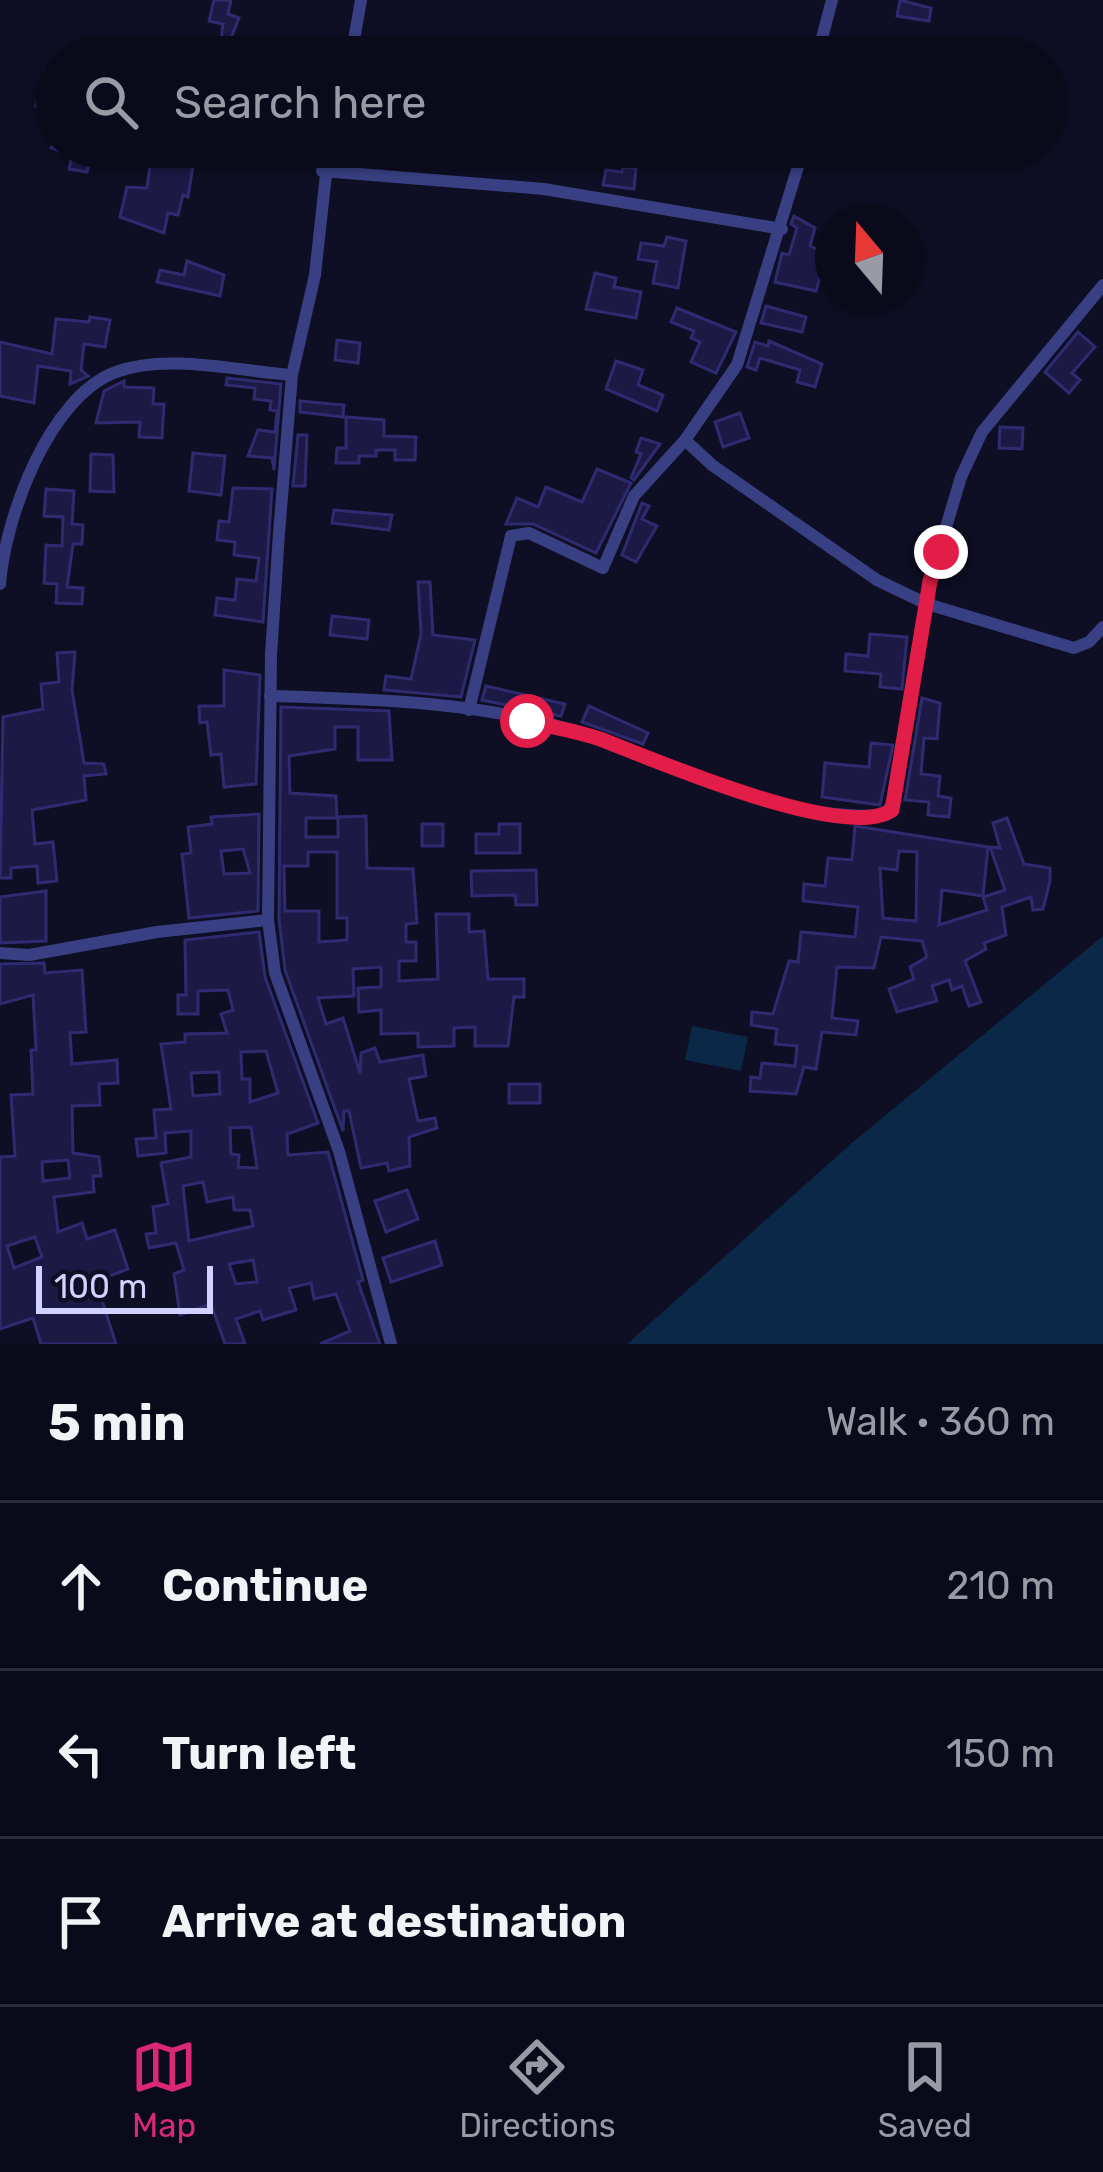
<!DOCTYPE html>
<meta charset="utf-8">
<style>
body{margin:0;font-family:Rubik,sans-serif;background:#131324;color:#f1f3f6}
.compass{position:absolute;left:815px;top:204px;width:108px;height:108px;border-radius:50%;background:#0a0a1b;box-shadow:0 3px 9px #0004;rotate:341deg}
.scale{position:absolute;left:36px;bottom:30px;width:177px;box-sizing:border-box;padding-left:12px;border:6px solid #d1d2ff;border-top:0;font-size:33px;line-height:42px;white-space:nowrap;color:#d1d2ff;-webkit-text-stroke:9px #0e0e24;paint-order:stroke}
.stop{position:absolute;width:36px;height:36px;margin:-27px;border:9px solid #e11d48;border-radius:50%;background:#fff}
.stop.end{background:#e11d48;border-color:#fff;box-shadow:0 3px 12px #0008}
.list{margin:0;padding:0;list-style:none}
h2{display:flex;justify-content:space-between;align-items:center;height:156px;margin:0;padding:0 48px;font-size:51px}
h2 small{font-size:39px;font-weight:400;color:#999aa3}
.list li{display:grid;grid-template-columns:78px 1fr auto;gap:36px;align-items:center;box-sizing:border-box;height:168px;padding:0 48px;border-top:3px solid #2a2b3a}
.list b{display:block;font-size:45px;white-space:nowrap}
.list em{font-size:39px;font-style:normal;color:#999aa3}
.icon{flex:none;width:66px;height:66px;fill:none;stroke:currentColor;stroke-width:2;stroke-linecap:round;stroke-linejoin:round}
.map{position:relative;flex:none;width:1103px;height:1344px;overflow:hidden}
.search{position:absolute;background:#0a0a1b;box-shadow:0 3px 9px #0004;left:36px;right:36px;top:36px;height:132px;display:flex;align-items:center;gap:30px;box-sizing:border-box;padding:0 42px;border-radius:66px;color:#999aa3;font-size:45px}
.sheet{height:660px;background:#0a0a1b}
nav{display:flex;justify-content:space-around;align-items:center;box-sizing:border-box;height:168px;border-top:3px solid #2a2b3a;background:#0a0a1b;font-size:33px;color:#999aa3}
nav a{display:grid;justify-items:center;gap:6px}
nav .on{color:#db2777}
.map>svg:first-child{display:block}
</style>
<div class="map">
<svg width="1103" height="1344" viewBox="0 0 1103 1344">
<rect width="100%" height="100%" fill="#0e0e24"/>
<!-- water -->
<g fill="#0b2946">
<path d="M1103,936V1344H627L853,1142Z"/>
<path d="M692,1026L748,1037L741,1071L685,1060Z"/>
</g>
<!-- building -->
<g fill="#1c1a45" stroke="#2f2b71" stroke-width="3" fill-rule="evenodd">
<path d="M214,0H231L228,14L239,18L229,43L221,41L223,24L209,21Z"/>
<path d="M900,0L931,8L929,21L897,16Z"/>
<path d="M45,71L57,73V109L36,106Z"/>
<path d="M50,147H93L87,172L69,169L72,156Z"/>
<path d="M161,147H196L188,197L183,195L178,215L168,213L164,233L120,217L127,187L147,188L152,151L160,153Z"/>
<path d="M623,167L636,168L634,189L603,185L606,170L622,172Z"/>
<path d="M794,216L815,228L810,246L833,257V270L823,266L816,291L775,282L782,253L789,255L797,228L791,224Z"/>
<path d="M667,237L686,241L678,288L653,283L657,262L638,259L641,243L664,246Z"/>
<path d="M187,261L224,275L220,296L157,282L160,270L184,275Z"/>
<path d="M595,273L616,278L614,287L641,292L636,318L586,309Z"/>
<path d="M766,306L806,317L802,332L761,323Z"/>
<path d="M677,308L736,332L716,373L691,362L700,342L691,338L694,331L671,322Z"/>
<path d="M90,317L110,320L105,347L84,344L81,370L88,376L70,384L71,371L38,366L34,403L0,396V342L52,354L56,319L89,322Z"/>
<path d="M1078,332L1095,347L1072,373L1080,380L1069,393L1045,372Z"/>
<path d="M337,340L360,343L358,363L335,360Z"/>
<path d="M769,341L822,364L815,387L797,382L800,370L760,358L756,370L747,367L755,342L768,346Z"/>
<path d="M616,361L643,370L638,385L663,395L657,411L606,389Z"/>
<path d="M227,378L281,384L274,470L272,458L248,456L258,430L275,432L277,411L270,410L271,401L254,399L255,388L226,385Z"/>
<path d="M124,381V387L154,388L153,404H164L162,438L139,437L140,422L96,423L104,391Z"/>
<path d="M300,401L344,405L343,417L300,412Z"/>
<path d="M740,413L749,438L723,447L715,422Z"/>
<path d="M346,417L384,420V436L416,437L415,460H395V450H376V456H359V463H336L337,448H346Z"/>
<path d="M1000,427L1023,428L1022,449L999,448Z"/>
<path d="M298,435H307L305,486H293Z"/>
<path d="M641,438L660,444L634,480L631,478L641,454L636,452Z"/>
<path d="M193,453L225,456L221,495L189,491Z"/>
<path d="M91,454L113,455L114,492L90,491Z"/>
<path d="M597,469L631,483L596,553L533,524H506L517,498L538,507L546,487L582,502Z"/>
<path d="M233,488L272,489L263,622L215,615L217,598L235,600L237,579L256,581L259,558L234,555L235,542L217,540L219,521L229,522Z"/>
<path d="M46,489L74,491L72,524L83,525L82,544H73L67,587L83,588L82,604L56,603L57,584L44,583L46,545L62,546L63,517L44,516Z"/>
<path d="M642,503L649,506L642,519L657,526L636,562L622,555Z"/>
<path d="M334,510L392,515L389,530L332,523Z"/>
<path d="M418,582H430L433,635L475,640L461,697L384,690L386,676L411,679L421,634Z"/>
<path d="M332,616L369,620L367,639L330,635Z"/>
<path d="M870,634L907,637L902,689L880,687L881,674L845,671L846,654L868,656Z"/>
<path d="M75,652L72,690L84,763L104,764L106,774L84,776L86,800L32,810L35,844L53,842L57,881L38,883L37,866L11,868V878H0L3,717L43,709L41,684L59,682L57,653Z"/>
<path d="M224,670L260,675L256,784L224,787L221,754L211,755L207,722L200,723L199,706H224Z"/>
<path d="M486,686L565,704L561,716L482,700Z"/>
<path d="M922,698L940,703L937,739L924,738L921,774L940,776L938,796L951,798L949,817L928,815L929,802L905,800Z"/>
<path d="M589,706L648,733L643,744L582,722Z"/>
<path d="M281,707L389,711L392,760H358V727H335V749L289,756L290,793L336,796L337,818H306V837H338V817L366,816L367,868L413,869L417,923L406,924V942H416V961H399V981L438,979L436,914H469V932L484,931L488,979H524V997H514L508,1046H475V1027L454,1028V1046L418,1047V1033L381,1034V1010L359,1012L358,988L381,987V967L353,969L354,996L318,998L326,1024L343,1018L360,1073L361,1053L375,1048L380,1062L423,1055L426,1076L409,1079L418,1121L435,1118L437,1128L409,1137L410,1166L389,1171L387,1163L361,1168L349,1111H344L343,1131L285,970L279,919ZM308,852H337V918H347V940L319,942V911H285L284,866H308Z"/>
<path d="M871,743L893,745L880,805L822,797L825,763L869,767Z"/>
<path d="M259,814L258,911L189,918L182,854L191,853L188,827L212,824L211,817ZM243,849L250,873L224,874L221,851Z"/>
<path d="M1007,818L1024,864L1050,868V881L1043,909L1033,910L1031,897L1002,907L1006,935L984,943L986,949L965,961L981,1002L969,1006L962,986L952,990L949,980L932,986L937,1001L897,1012L889,989L914,979L910,967L927,957L922,941L881,937L874,968L837,967L832,1018L858,1021L856,1035L822,1032L816,1069L804,1067L796,1094L750,1091L751,1077L760,1078L762,1063L795,1066L797,1046L775,1044L777,1029L751,1025L752,1012L773,1014L789,961L798,962L801,932L855,937L858,907L803,901L804,884L825,886L828,858L852,860L855,826L988,847L983,896L942,890L939,925L987,910L983,897L1005,890L990,847L1000,848L993,823ZM899,851L917,852L916,921L883,918L880,868L897,870Z"/>
<rect x="422" y="824" width="21" height="22"/>
<path d="M499,824H520V853H476V834H499Z"/>
<path d="M536,870L537,905H516L515,895L472,896L471,871Z"/>
<path d="M46,891V941L0,943V897Z"/>
<path d="M259,932L265,977L318,1123L287,1134L288,1155L328,1152L363,1280L358,1282L380,1344H320L350,1331L336,1294L314,1299L311,1283L289,1288L296,1310L263,1320L260,1311L236,1319L245,1344H225L211,1304L180,1315L174,1274L184,1270L176,1243L149,1248L146,1234L156,1233L153,1207L168,1204L161,1163L191,1157V1131L165,1133L166,1153L138,1156L136,1139L156,1138L154,1110L171,1109L161,1044L185,1042V1034L227,1033L221,1014L233,1010L228,990L198,991V1014H178V995H186L185,940ZM266,1051L278,1093L250,1102V1079H242L241,1052ZM219,1072L220,1094L193,1096L191,1073ZM251,1127L257,1168L238,1167L239,1155L231,1154L230,1128ZM203,1182L207,1202L233,1197L234,1210H250L253,1226L189,1241L183,1186ZM253,1260L257,1282L236,1284L229,1264Z"/>
<path d="M44,963L45,973L82,970L86,1032L70,1033L72,1064L117,1060L118,1083L99,1084L100,1105L72,1106L73,1153L99,1157L101,1176H93L94,1192L54,1197L58,1232L82,1223L87,1239L115,1230L128,1269L107,1277L111,1290L100,1294L116,1344H41L33,1318L0,1329V1157L15,1156L11,1095L33,1094L31,1050H36L33,995L0,1004V964ZM68,1160L70,1178L43,1181L42,1162ZM35,1237L42,1257L14,1268L7,1246Z"/>
<rect x="509" y="1084" width="31" height="19"/>
<path d="M407,1190L418,1219L386,1232L375,1201Z"/>
<path d="M435,1241L442,1265L391,1282L383,1258Z"/>
</g>
<g fill="none" stroke-linecap="round" stroke-linejoin="round">
<!-- street -->
<g stroke="#384083" stroke-width="12">
<path d="M351,57L361,0"/>
<path d="M817,57L832,0"/>
<path d="M329,147L315,275L292,375L279,533L271,655L268,920L275,973L339,1151L391,1344"/>
<path d="M322,171L544,189L782,229"/>
<path d="M685,440L712,465L877,580L927,604L1074,648L1089,642L1103,627"/>
<path d="M0,584C5,519 48,397 116,372C167,353 238,371 292,375"/>
<path d="M270,696C378,699 494,702 597,738C691,771 783,822 886,815L895,797L930,581L961,477L982,432L1103,285"/>
<path d="M469,710L511,536L529,533L603,568L634,496L685,440L737,365L804,147"/>
<path d="M0,953L29,955L157,932L268,920"/>
</g>
</g>
<g fill="none" stroke-linecap="round" stroke-linejoin="round">
<!-- route -->
<path stroke="#e11d48" stroke-width="15" d="M527,721C551,727 577,731 600,739C653,759 845,843 892,810L930,581L941,552"/>
</g>
</svg>
<svg class="compass" viewBox="-18 -18 36 36"><path d="M0-13l5 13h-10z" fill="#e53935"/><path d="M0 13l5-13h-10z" fill="#999aa3"/></svg>
<div class="scale">100 m</div>
<div class="stop" style="left:527px;top:721px"></div>
<div class="stop end" style="left:941px;top:552px"></div>
<div class="search"><svg class="icon" aria-label="search" viewBox="0 0 24 24"><circle cx="10" cy="10" r="6"/><path d="M15 15l6 6"/></svg>Search here</div>
</div>
<section class="sheet">
<h2>5 min<small>Walk · 360 m</small></h2>
<ul class="list">
<li><svg class="icon" aria-label="ahead" viewBox="0 0 24 24"><path d="M12 20V5M6 11l6-6 6 6"/></svg><div><b>Continue</b></div><em>210 m</em></li>
<li><svg class="icon" aria-label="left" viewBox="0 0 24 24"><path d="M17 20v-9H6M10 6l-5 5 5 5"/></svg><div><b>Turn left</b></div><em>150 m</em></li>
<li><svg class="icon" aria-label="arrive" viewBox="0 0 24 24"><path d="M6 21V4h12l-3 4 3 4H6"/></svg><div><b>Arrive at destination</b></div></li>
</ul>
</section>
<nav>
<a class="on"><svg class="icon" aria-label="map" viewBox="0 0 24 24"><path d="M3 6l6-2 6 2 6-2v14l-6 2-6-2-6 2zM9 4v14M15 6v14"/></svg>Map</a>
<a><svg class="icon" aria-label="directions" viewBox="0 0 24 24"><path d="M12 3l9 9-9 9-9-9zM9 14v-3h6M13 9l2 2-2 2"/></svg>Directions</a>
<a><svg class="icon" aria-label="saved" viewBox="0 0 24 24"><path d="M7 4h10v16l-5-4-5 4z"/></svg>Saved</a>
</nav>
